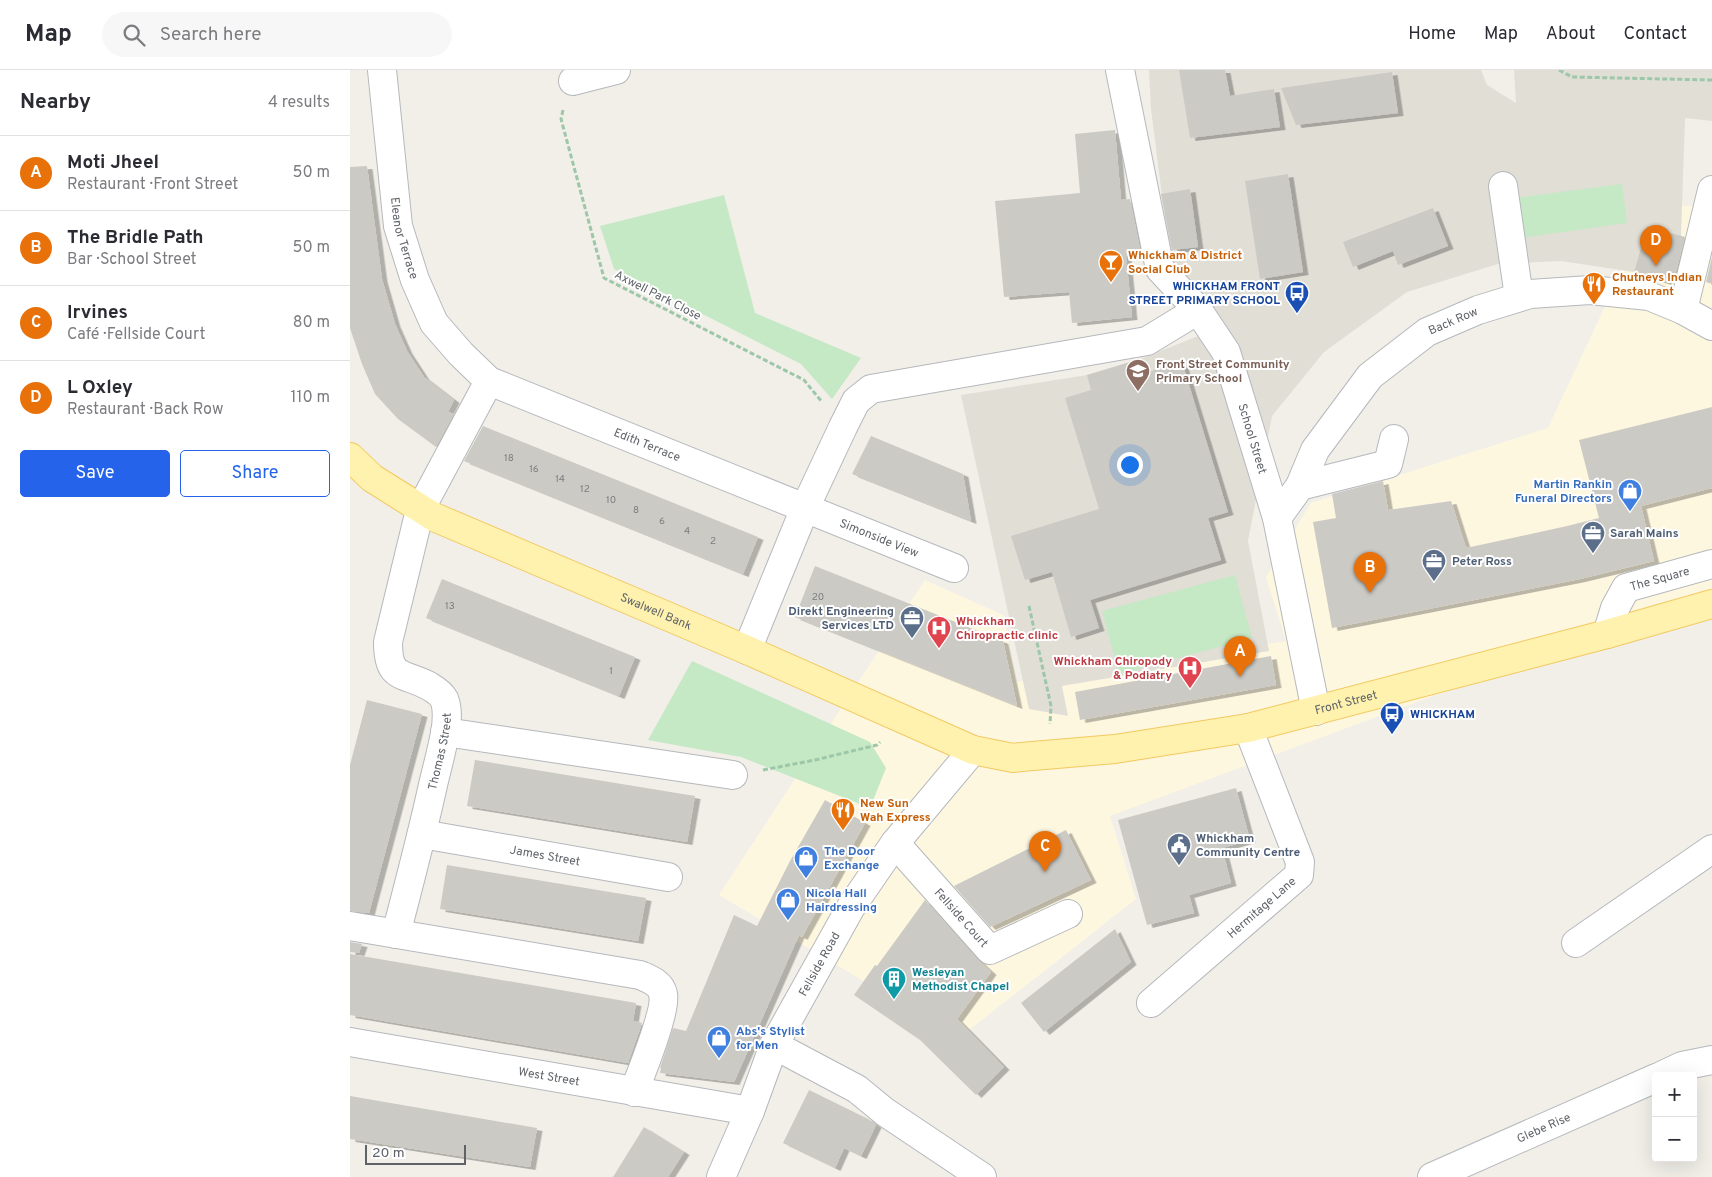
<!DOCTYPE html>
<meta charset="utf-8">
<style>
body{margin:0;font-family:Overpass,sans-serif;background:#f7f7f7;color:#2b2b33}
.controls{position:absolute;right:15px;bottom:15px;display:grid;overflow:hidden;border-radius:5px;box-shadow:0 5px 20px #0002}
.controls button{width:45px;height:45px;display:grid;place-items:center;padding:0;border:0;border-bottom:1px solid #e1e1e2;background:#fff;color:#2b2b33;font:25px sans-serif}
.scale{position:absolute;left:15px;bottom:12px;width:101px;box-sizing:border-box;padding-left:5px;border:2px solid #5f6368;border-top:0;font-size:14px;line-height:18px;white-space:nowrap;color:#5f6368;-webkit-text-stroke:4px #fff;paint-order:stroke}
.you{position:absolute;left:779px;top:394px;width:18px;height:18px;margin:-12px;border:4px solid #fff;border-radius:50%;background:#1a73e8;box-shadow:0 0 0 8px #1a73e833}
.badge{display:grid;place-items:center;width:32px;height:32px;border-radius:50%;background:#2563eb;color:#fff;font-size:16px;font-weight:700}
.pin{position:absolute;translate:-50% -41px;filter:drop-shadow(0 1px 2px #0008)}
.pin::after{content:'';position:absolute;top:26px;width:18px;height:15px;background:inherit;clip-path:polygon(0 0,100% 0,50% 100%)}
.list{margin:0;padding:0;list-style:none}
h2{display:flex;justify-content:space-between;align-items:center;height:65px;margin:0;padding:0 20px;font-size:21px}
h2 small{font-size:16px;font-weight:400;color:#7c7c81}
.list li{display:grid;grid-template-columns:32px 1fr auto;gap:15px;align-items:center;box-sizing:border-box;height:75px;padding:0 20px;border-top:1px solid #e1e1e2}
.list b{display:block;font-size:19px;white-space:nowrap}
.list p{margin:0;font-size:16px;white-space:nowrap;color:#7c7c81}
.list em{font-size:16px;font-style:normal;color:#7c7c81}
.actions{display:flex;gap:10px;padding:15px 20px}
.actions a{flex:1;padding:11px 0;border:1px solid #2563eb;border-radius:5px;text-align:center;font-size:18px;color:#2563eb}
.actions .main{background:#2563eb;color:#fff}
.icon{flex:none;width:28px;height:28px;fill:none;stroke:currentColor;stroke-width:2;stroke-linecap:round;stroke-linejoin:round}
.map{position:relative;flex:none;width:1362px;height:1107px;overflow:hidden}
header{display:flex;align-items:center;gap:30px;box-sizing:border-box;height:70px;padding:0 25px;background:#fff;border-bottom:1px solid #e1e1e2}
header strong{font-size:24px}
nav{display:flex;gap:28px;margin-inline-start:auto;font-size:18px}
.search{width:350px;height:45px;background:#f7f7f7;display:flex;align-items:center;gap:12px;box-sizing:border-box;padding:0 18px;border-radius:28px;color:#7c7c81;font-size:19px}
main{display:flex}
aside{flex:1;background:#fff}
.map>svg:first-child{display:block}
</style>
<header>
<strong>Map</strong>
<div class="search"><svg class="icon" aria-label="search" viewBox="0 0 24 24"><circle cx="10" cy="10" r="6"/><path d="M15 15l6 6"/></svg>Search here</div>
<nav><a>Home</a><a>Map</a><a>About</a><a>Contact</a></nav>
</header>
<main>
<aside>
<h2>Nearby<small>4 results</small></h2>
<ul class="list">
<li><span class="badge" style="background:#e8710a">A</span><div><b>Moti Jheel</b><p>Restaurant · Front Street</p></div><em>50 m</em></li>
<li><span class="badge" style="background:#e8710a">B</span><div><b>The Bridle Path</b><p>Bar · School Street</p></div><em>50 m</em></li>
<li><span class="badge" style="background:#e8710a">C</span><div><b>Irvines</b><p>Café · Fellside Court</p></div><em>80 m</em></li>
<li><span class="badge" style="background:#e8710a">D</span><div><b>L Oxley</b><p>Restaurant · Back Row</p></div><em>110 m</em></li>
</ul>
<div class="actions"><a class="main">Save</a><a>Share</a></div>
</aside>
<div class="map">
<svg width="1362" height="1107" viewBox="0 0 1362 1107">
<defs>
<filter id="shadow"><feDropShadow dx="5.5" dy="3" stdDeviation="0" flood-color="#0004"/></filter>
</defs>
<rect width="100%" height="100%" fill="#f1efe8"/>
<!-- commercial -->
<path fill="#fef7e0" d="M1303,134L1362,137V538L1083,626L760,746L786,829L609,968L369,825L575,510L653,545L667,612L936,571L916,507L961,433L1198,358Z"/>
<!-- education -->
<path fill="#e1ded6" d="M799,0H1131L1137,15L1166,33L1164,0H1362V51L1335,48L1331,166L1297,156L1284,202L1211,191L1148,194L1057,222L974,282L922,346L898,471L919,581L712,616L718,646L679,639L611,325L737,305L790,289L866,259L829,205L819,181L801,39Z"/>
<!-- green -->
<g fill="#c5e8c5">
<path d="M1272,114L1277,153L1170,168L1165,128Z"/>
<path d="M374,125L405,243L511,288L482,329L451,294L264,199L250,156Z"/>
<path d="M885,505L902,568L769,604L752,541Z"/>
<path d="M342,591L520,672L536,698L520,738L391,687L298,670Z"/>
</g>
<!-- building -->
<g fill="#cccac5" filter="url(#shadow)">
<path d="M829,0H875L880,26L924,19L930,57L840,68Z"/>
<path d="M1042,2L1048,43L946,55L931,18Z"/>
<path d="M765,60L771,130L780,129L791,184L776,186L782,247L722,253L719,222L654,227L645,131L730,123L725,64Z"/>
<path d="M17,96L32,209L45,254L57,281L74,307L104,330L98,342L104,344L86,377L48,349L25,324L12,294L0,258V97Z"/>
<path d="M938,104L953,202L910,209L895,111Z"/>
<path d="M840,119L848,177L822,180L811,124Z"/>
<path d="M1083,138L1098,176L1048,195L1043,181L1003,197L993,172Z"/>
<path d="M1297,156L1335,167L1325,205L1319,204L1316,212L1284,202Z"/>
<path d="M1362,187V214L1356,212Z"/>
<path d="M790,289L794,303L832,292L878,442L858,448L871,490L740,530L749,558L721,567L702,502L675,510L661,466L749,439L715,328L741,320L737,305Z"/>
<path d="M1362,337V418L1291,436L1304,491L1230,509L982,558L963,452L986,448L982,424L1033,411L1038,440L1101,431L1116,478L1217,456L1249,448L1229,370Z"/>
<path d="M133,356L408,467L393,504L114,391Z"/>
<path d="M521,366L613,404L621,451L502,404Z"/>
<path d="M465,496L653,571L667,636L445,547Z"/>
<path d="M92,509L285,587L269,626L76,548Z"/>
<path d="M921,586L926,615L730,650L725,622Z"/>
<path d="M17,630L72,644L19,843L0,841V695Z"/>
<path d="M125,690L345,726L337,772L117,736Z"/>
<path d="M886,718L900,770L872,778L881,813L839,825L844,843L797,855L768,750Z"/>
<path d="M475,730L515,753L452,867L449,865L384,1012L310,1003L311,998H310L323,958L336,961L384,845L407,856L440,791Z"/>
<path d="M716,760L741,810L640,857L604,816Z"/>
<path d="M97,795L296,828L288,871L90,839Z"/>
<path d="M575,830L628,890L641,902L607,949L654,997L626,1025L570,970L504,925L525,895L527,896Z"/>
<path d="M765,859L781,892L694,962L671,933Z"/>
<path d="M0,872L12,874L9,883L0,882Z"/>
<path d="M0,884L286,933L283,951L292,953L278,993L0,945Z"/>
<path d="M459,1020L518,1049L526,1055L511,1086L494,1078L485,1098L433,1073Z"/>
<path d="M0,1026L187,1058L180,1097L0,1069Z"/>
<path d="M294,1057L334,1082L318,1107H263Z"/>
</g>
<g fill="none" stroke-linecap="round" stroke-linejoin="round">
<defs>
<g id="minor">
<path id="s1" d="M32,0L48,156L65,210L84,253L111,284L139,311L604,498"/>
<path id="s2" d="M770,0L810,199L848,240L876,282L927,448L966,641"/>
<path d="M223,11L266,0"/>
<path d="M1153,116L1169,227"/>
<path d="M1333,240L1362,120"/>
<path d="M950,416L1038,394L1044,369"/>
<path id="s3" d="M927,448L950,416L965,380L1020,306L1077,262L1128,240L1180,224L1240,220L1299,226L1333,240L1362,256"/>
<path id="s4" d="M1257,564L1265,538L1276,518L1362,494"/>
<path d="M397,580L455,438L493,357L506,331L521,319L797,271L848,240"/>
<path d="M95,662L383,705"/>
<path id="s5" d="M72,764L318,807"/>
<path id="s6" d="M545,773L640,880L718,844"/>
<path d="M0,856L290,905C299,909 311,913 313,924C317,940 291,1003 284,1022"/>
<path id="s7" d="M46,864C59,814 72,765 83,715C87,698 92,680 95,663C97,653 98,638 94,629C91,623 84,619 79,616C52,602 38,610 38,572L70,440L139,311"/>
<path d="M1226,873L1362,779"/>
<path id="s8" d="M801,933L949,805L950,792L898,658"/>
<path id="s9" d="M0,972L400,1041"/>
<path d="M424,975L507,1019L535,1042L632,1107"/>
<path d="M1311,1006L1332,996L1362,990"/>
<path id="s10" d="M371,1107L400,1041L424,975L501,837L545,773L623,680"/>
<path id="s11" d="M1082,1107L1306,1008"/>
</g>
<g id="major">
<path id="s12" d="M0,387L22,408L84,447L397,580L623,680L663,688L671,687L765,679L898,658L1257,564L1362,534"/>
</g>
</defs>
<!-- minor casing -->
<use href="#minor" stroke="#b5b8bc" stroke-width="30"/>
<!-- major casing -->
<use href="#major" stroke="#f2c960" stroke-width="30"/>
<!-- path -->
<g stroke="#9cc7a9" stroke-width="3" stroke-dasharray="5 2.5" stroke-linecap="butt">
<path d="M1209,0L1222,7L1362,10"/>
<path d="M213,40L211,49L254,208L454,310L472,332"/>
<path d="M679,536L701,636L700,654"/>
<path d="M413,700L465,690L527,675L530,672"/>
</g>
<!-- minor -->
<use href="#minor" stroke="#fff" stroke-width="28"/>
<!-- major -->
<use href="#major" stroke="#fff2af" stroke-width="28"/>
</g>
<!-- icons -->
<defs>
<symbol id="bar-pin" viewBox="-11 -11 22 30"><path d="M0 17L-7.5 6A9.5 9.5 0 1 1 7.5 6Z" fill="#e8710a" stroke="#fff"/><path d="M-6-5H6L.8 .8V4.5H3.5V6h-7V4.5H-.8V.8Z" fill="#fff"/></symbol>
<symbol id="restaurant-pin" viewBox="-11 -11 22 30"><path d="M0 17L-7.5 6A9.5 9.5 0 1 1 7.5 6Z" fill="#e8710a" stroke="#fff"/><path d="M-5-6h1v4h1v-4h1v4h1v-4h1v5L-1.5 .5V6h-2V.5L-5-1ZM5-6V6H3V1.5H1.5Q1.5-4 5-6Z" fill="#fff"/></symbol>
<symbol id="bus-pin" viewBox="-11 -11 22 30"><path d="M0 17L-7.5 6A9.5 9.5 0 1 1 7.5 6Z" fill="#1a4fb4" stroke="#fff"/><path d="M-5-6H5V4H4V6H2V4H-2V6H-4V4H-5ZM-3.5-4V0h7V-4ZM-3.5 1.2v1.5H-2V1.2ZM2 1.2v1.5H3.5V1.2Z" fill="#fff"/></symbol>
<symbol id="school-pin" viewBox="-11 -11 22 30"><path d="M0 17L-7.5 6A9.5 9.5 0 1 1 7.5 6Z" fill="#8d6e63" stroke="#fff"/><path d="M0-5L7-2L0 1L-7-2ZM-4 1L0 2.5L4 1V4Q0 6-4 4Z" fill="#fff"/></symbol>
<symbol id="shop-pin" viewBox="-11 -11 22 30"><path d="M0 17L-7.5 6A9.5 9.5 0 1 1 7.5 6Z" fill="#3f7fe0" stroke="#fff"/><path d="M-5-2.5h2.3a2.7 3.5 0 0 1 5.4 0H5L5.5 6h-11ZM-1.5-2.5h3a1.5 2.3 0 0 0-3 0Z" fill="#fff"/></symbol>
<symbol id="office-pin" viewBox="-11 -11 22 30"><path d="M0 17L-7.5 6A9.5 9.5 0 1 1 7.5 6Z" fill="#5c6f8a" stroke="#fff"/><path d="M-6-3h4V-5.5h4V-3h4V5H-6ZM-1-4.5V-3h2v-1.5ZM-6 0V1H6V0Z" fill="#fff"/></symbol>
<symbol id="hospital-pin" viewBox="-11 -11 22 30"><path d="M0 17L-7.5 6A9.5 9.5 0 1 1 7.5 6Z" fill="#e0444e" stroke="#fff"/><path d="M-5-5h3v3.5h4V-5h3V5h-3V1.5h-4V5h-3Z" fill="#fff"/></symbol>
<symbol id="civic-pin" viewBox="-11 -11 22 30"><path d="M0 17L-7.5 6A9.5 9.5 0 1 1 7.5 6Z" fill="#5c6f8a" stroke="#fff"/><path d="M-.6-6.5H3V-4.5H.6V-3L4-1V1h2V6H-6V1h2V-1L-.6-3ZM-1.2 2.5V6h2.4V2.5Z" fill="#fff"/></symbol>
<symbol id="building-pin" viewBox="-11 -11 22 30"><path d="M0 17L-7.5 6A9.5 9.5 0 1 1 7.5 6Z" fill="#0f9aa8" stroke="#fff"/><path d="M-4-6H4V6H1V3H-1V6H-4ZM-2.5-4.3h1.7v1.8h-1.7ZM.8-4.3h1.7v1.8H.8ZM-2.5-1h1.7V.8h-1.7ZM.8-1h1.7V.8H.8Z" fill="#fff"/></symbol>
</defs>
<g fill-rule="evenodd">
<use href="#bar-pin" x="747" y="178" width="28" height="38"/>
<use href="#restaurant-pin" x="1230" y="200" width="28" height="38"/>
<use href="#bus-pin" x="933" y="209" width="28" height="38"/>
<use href="#school-pin" x="774" y="287" width="28" height="38"/>
<use href="#shop-pin" x="1266" y="407" width="28" height="38"/>
<use href="#office-pin" x="1229" y="449" width="28" height="38"/>
<use href="#office-pin" x="1070" y="477" width="28" height="38"/>
<use href="#office-pin" x="548" y="534" width="28" height="38"/>
<use href="#hospital-pin" x="575" y="544" width="28" height="38"/>
<use href="#hospital-pin" x="826" y="584" width="28" height="38"/>
<use href="#bus-pin" x="1028" y="630" width="28" height="38"/>
<use href="#restaurant-pin" x="479" y="726" width="28" height="38"/>
<use href="#civic-pin" x="815" y="761" width="28" height="38"/>
<use href="#shop-pin" x="442" y="774" width="28" height="38"/>
<use href="#shop-pin" x="424" y="816" width="28" height="38"/>
<use href="#building-pin" x="530" y="895" width="28" height="38"/>
<use href="#shop-pin" x="355" y="954" width="28" height="38"/>
</g>
<g text-anchor="middle" stroke-width="4" stroke-linejoin="round" paint-order="stroke">
<!-- number labels -->
<g font-size="10" fill="#7a7d7f">
<text x="159" y="391">18</text>
<text x="184" y="402">16</text>
<text x="210" y="412">14</text>
<text x="235" y="422">12</text>
<text x="261" y="433">10</text>
<text x="286" y="443">8</text>
<text x="312" y="454">6</text>
<text x="337" y="464">4</text>
<text x="363" y="474">2</text>
<text x="468" y="530">20</text>
<text x="100" y="539">13</text>
<text x="261" y="604">1</text>
</g>
<!-- street labels -->
<g font-size="12" fill="#5f6368" stroke="#fff">
<text dy="4" stroke="none"><textPath href="#s1" startOffset="170">Eleanor Terrace</textPath></text>
<text transform="translate(308 225) rotate(27)" y="4">Axwell Park Close</text>
<text dy="4" stroke="none"><textPath href="#s3" startOffset="271">Back Row</textPath></text>
<text dy="4" stroke="none"><textPath href="#s2" startOffset="400">School Street</textPath></text>
<text dy="4" stroke="none"><textPath href="#s1" startOffset="511">Edith Terrace</textPath></text>
<text dy="4" stroke="none"><textPath href="#s1" startOffset="761">Simonside View</textPath></text>
<text dy="4" stroke="none"><textPath href="#s4" startOffset="85">The Square</textPath></text>
<text dy="4" stroke="none"><textPath href="#s12" startOffset="345">Swalwell Bank</textPath></text>
<text dy="4" stroke="none"><textPath href="#s12" startOffset="1070">Front Street</textPath></text>
<text dy="4" stroke="none"><textPath href="#s7" startOffset="188">Thomas Street</textPath></text>
<text dy="4" stroke="none"><textPath href="#s5" startOffset="125">James Street</textPath></text>
<text dy="4" stroke="none"><textPath href="#s8" startOffset="146">Hermitage Lane</textPath></text>
<text dy="4" stroke="none"><textPath href="#s6" startOffset="100">Fellside Court</textPath></text>
<text dy="4" stroke="none"><textPath href="#s10" startOffset="235">Fellside Road</textPath></text>
<text dy="4" stroke="none"><textPath href="#s9" startOffset="202">West Street</textPath></text>
<text dy="4" stroke="none"><textPath href="#s11" startOffset="122">Glebe Rise</textPath></text>
</g>
<!-- food labels -->
<g font-size="12" font-weight="bold" fill="#c56008" stroke="#fff" text-anchor="start">
<text x="778" y="189">Whickham &amp; District<tspan x="778" dy="14">Social Club</tspan></text>
<text x="1262" y="211">Chutneys Indian<tspan x="1262" dy="14">Restaurant</tspan></text>
<text x="510" y="737">New Sun<tspan x="510" dy="14">Wah Express</tspan></text>
</g>
<!-- transit labels -->
<g font-size="12" font-weight="bold" fill="#164399" stroke="#fff" text-anchor="end">
<text x="930" y="220">WHICKHAM FRONT<tspan x="930" dy="14">STREET PRIMARY SCHOOL</tspan></text>
<text x="1060" y="648" text-anchor="start">WHICKHAM</text>
</g>
<!-- education labels -->
<g font-size="12" font-weight="bold" fill="#785e54" stroke="#fff" text-anchor="start">
<text x="806" y="298">Front Street Community<tspan x="806" dy="14">Primary School</tspan></text>
</g>
<!-- shop labels -->
<g font-size="12" font-weight="bold" fill="#366cbe" stroke="#fff" text-anchor="start">
<text x="1262" y="418" text-anchor="end">Martin Rankin<tspan x="1262" dy="14">Funeral Directors</tspan></text>
<text x="474" y="785">The Door<tspan x="474" dy="14">Exchange</tspan></text>
<text x="456" y="827">Nicola Hall<tspan x="456" dy="14">Hairdressing</tspan></text>
<text x="386" y="965">Abs's Stylist<tspan x="386" dy="14">for Men</tspan></text>
</g>
<!-- service labels -->
<g font-size="12" font-weight="bold" fill="#4e5e75" stroke="#fff" text-anchor="start">
<text x="1260" y="467">Sarah Mains</text>
<text x="1102" y="495">Peter Ross</text>
<text x="544" y="545" text-anchor="end">Direkt Engineering<tspan x="544" dy="14">Services LTD</tspan></text>
<text x="846" y="772">Whickham<tspan x="846" dy="14">Community Centre</tspan></text>
</g>
<!-- health labels -->
<g font-size="12" font-weight="bold" fill="#be3a42" stroke="#fff" text-anchor="start">
<text x="606" y="555">Whickham<tspan x="606" dy="14">Chiropractic clinic</tspan></text>
<text x="822" y="595" text-anchor="end">Whickham Chiropody<tspan x="822" dy="14">&amp; Podiatry</tspan></text>
</g>
<!-- culture labels -->
<g font-size="12" font-weight="bold" fill="#0d838f" stroke="#fff" text-anchor="start">
<text x="562" y="906">Wesleyan<tspan x="562" dy="14">Methodist Chapel</tspan></text>
</g>
</g>
</svg>
<div class="controls">
<button>+</button>
<button>−</button>
</div>
<div class="scale">20 m</div>
<div class="you"></div>
<div class="pin badge" style="left:890px;top:607px;background:#e8710a">A</div>
<div class="pin badge" style="left:1020px;top:523px;background:#e8710a">B</div>
<div class="pin badge" style="left:695px;top:802px;background:#e8710a">C</div>
<div class="pin badge" style="left:1306px;top:196px;background:#e8710a">D</div>
</div>
</main>
